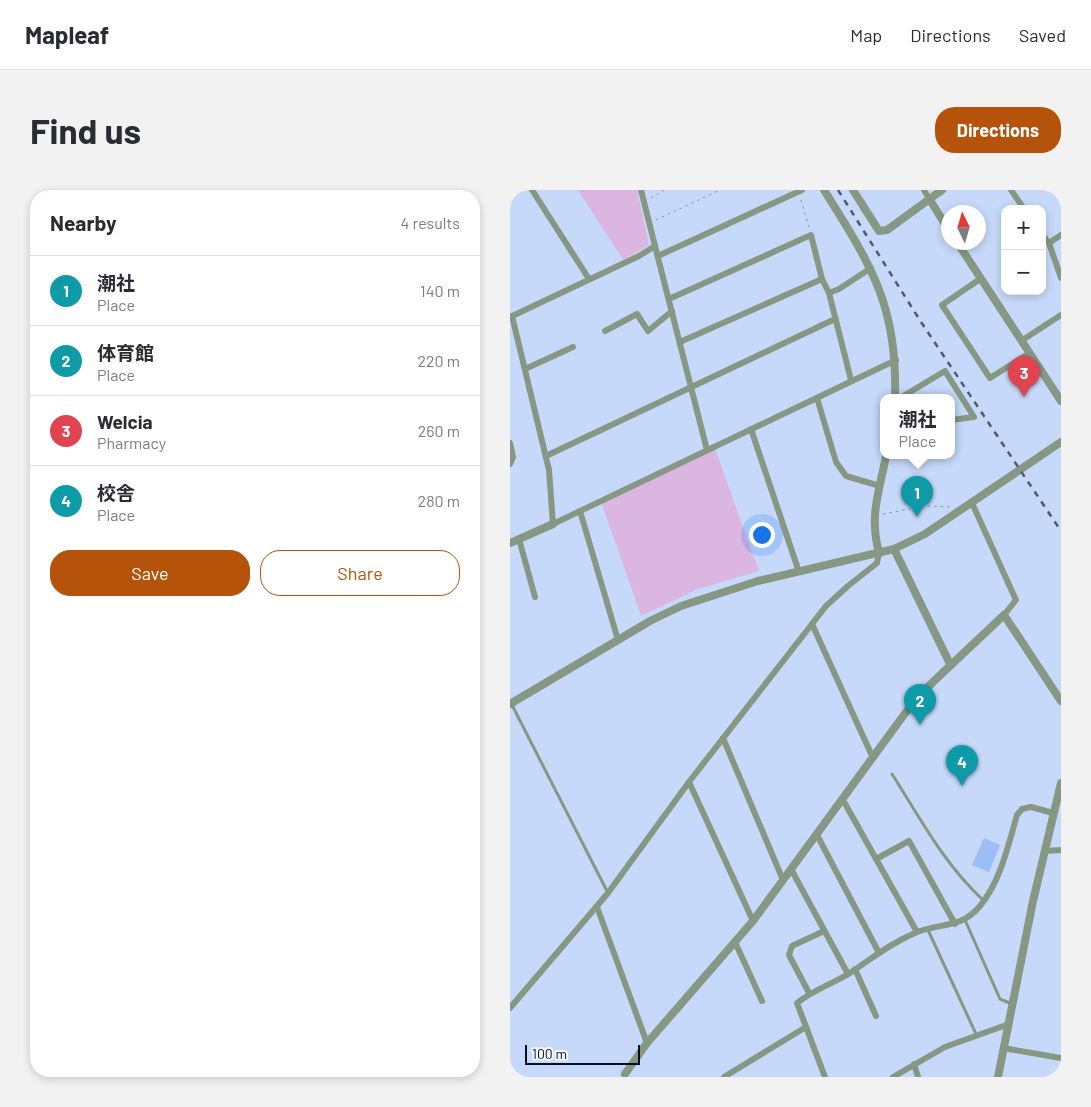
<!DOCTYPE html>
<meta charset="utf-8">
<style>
body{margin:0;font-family:Barlow,"Noto Sans JP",sans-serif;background:#f2f2f3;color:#2b2b33}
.controls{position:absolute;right:15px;top:15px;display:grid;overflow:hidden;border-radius:10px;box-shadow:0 2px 8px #0003}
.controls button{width:45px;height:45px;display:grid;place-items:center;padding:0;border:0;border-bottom:1px solid #e1e1e2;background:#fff;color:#2b2b33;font:25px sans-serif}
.compass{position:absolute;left:431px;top:15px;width:45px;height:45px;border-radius:50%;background:#fff;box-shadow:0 2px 8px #0003;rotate:355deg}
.scale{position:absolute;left:15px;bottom:12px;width:115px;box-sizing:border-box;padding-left:5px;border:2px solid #050e20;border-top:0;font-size:14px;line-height:18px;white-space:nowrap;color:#050e20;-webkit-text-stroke:4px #f6f9ff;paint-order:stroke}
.you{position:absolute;left:251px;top:344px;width:18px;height:18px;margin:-12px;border:4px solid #fff;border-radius:50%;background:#1a73e8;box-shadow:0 0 0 8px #1a73e833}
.badge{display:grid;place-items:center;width:32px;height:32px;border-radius:50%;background:#b45309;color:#fff;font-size:16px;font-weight:700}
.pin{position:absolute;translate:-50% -41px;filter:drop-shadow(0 1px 2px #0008)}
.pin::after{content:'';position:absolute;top:26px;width:18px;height:15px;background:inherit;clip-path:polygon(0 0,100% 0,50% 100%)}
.popup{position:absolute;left:370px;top:204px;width:75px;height:65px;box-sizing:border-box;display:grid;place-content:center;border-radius:10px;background:#fff;filter:drop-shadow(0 1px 4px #0005);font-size:16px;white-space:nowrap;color:#7c7c81}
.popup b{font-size:19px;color:#2b2b33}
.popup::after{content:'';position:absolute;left:50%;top:100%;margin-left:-10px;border:10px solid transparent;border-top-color:#fff}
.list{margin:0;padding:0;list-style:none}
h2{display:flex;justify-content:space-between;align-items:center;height:65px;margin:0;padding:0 20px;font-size:21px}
h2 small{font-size:16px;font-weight:400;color:#7c7c81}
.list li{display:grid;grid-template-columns:32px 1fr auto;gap:15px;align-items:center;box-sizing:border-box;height:70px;padding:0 20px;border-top:1px solid #e1e1e2}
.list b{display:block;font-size:19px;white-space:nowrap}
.list p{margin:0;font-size:16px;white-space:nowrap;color:#7c7c81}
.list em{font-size:16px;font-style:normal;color:#7c7c81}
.actions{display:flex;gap:10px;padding:15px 20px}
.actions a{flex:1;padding:11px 0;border:1px solid #b45309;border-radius:20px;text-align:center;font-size:18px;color:#b45309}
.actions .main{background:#b45309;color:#fff}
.map{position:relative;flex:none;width:551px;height:887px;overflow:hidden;border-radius:20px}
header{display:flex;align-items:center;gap:30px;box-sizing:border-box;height:70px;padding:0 25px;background:#fff;border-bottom:1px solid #e1e1e2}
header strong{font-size:24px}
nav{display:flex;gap:28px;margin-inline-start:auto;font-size:18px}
.intro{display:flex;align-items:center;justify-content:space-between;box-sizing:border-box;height:120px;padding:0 30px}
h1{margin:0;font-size:35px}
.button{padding:12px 22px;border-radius:20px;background:#b45309;color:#fff;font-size:18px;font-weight:700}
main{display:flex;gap:30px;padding:0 30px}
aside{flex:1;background:#fff;border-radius:20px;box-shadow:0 2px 8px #0003}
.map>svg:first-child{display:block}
</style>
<header>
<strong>Mapleaf</strong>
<nav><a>Map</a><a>Directions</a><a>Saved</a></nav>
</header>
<div class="intro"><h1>Find us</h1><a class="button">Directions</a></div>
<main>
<aside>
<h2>Nearby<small>4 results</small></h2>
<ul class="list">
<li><span class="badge" style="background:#0f9aa8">1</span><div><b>潮社</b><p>Place</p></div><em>140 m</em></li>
<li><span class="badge" style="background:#0f9aa8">2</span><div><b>体育館</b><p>Place</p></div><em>220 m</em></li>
<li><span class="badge" style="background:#e0444e">3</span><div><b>Welcia</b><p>Pharmacy</p></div><em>260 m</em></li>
<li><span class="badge" style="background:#0f9aa8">4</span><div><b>校舎</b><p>Place</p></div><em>280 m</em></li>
</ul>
<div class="actions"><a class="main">Save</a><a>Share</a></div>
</aside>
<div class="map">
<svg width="551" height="887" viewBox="0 0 551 887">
<rect width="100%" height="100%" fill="#c6d9fa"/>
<!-- green -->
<g fill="#dab6e0">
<path d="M68,0H127L139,55L113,70Z"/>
<path d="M205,259L249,381L188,399L131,426L92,314Z"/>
</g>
<!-- water -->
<path fill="#9cbdf6" d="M474,648L490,655L479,682L462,675Z"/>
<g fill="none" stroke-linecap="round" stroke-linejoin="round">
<!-- path -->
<g stroke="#8392ae" stroke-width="1" stroke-dasharray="2.5 4" stroke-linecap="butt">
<path d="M141,8L154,0"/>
<path d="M291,10L299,37"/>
<path d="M146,30L210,0"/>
<path d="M373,324L415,316L441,317"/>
</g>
<!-- service -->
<g stroke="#869883" stroke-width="3">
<path d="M2,515L98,703"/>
<path d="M382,584C410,628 434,674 473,710"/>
<path d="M455,730L490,809L502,814"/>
<path d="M418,740L466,844"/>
</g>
<!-- minor -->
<g stroke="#869883" stroke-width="6">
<path d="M22,0L79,89"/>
<path d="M414,0L420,10"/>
<path d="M501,0L514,19"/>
<path d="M532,44L539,53L551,88"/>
<path d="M539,53L551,45"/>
<path d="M145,56L197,260"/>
<path d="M148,66L292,0"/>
<path d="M470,89L432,115L480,188L518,164"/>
<path d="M159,109L301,45L312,89L319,103"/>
<path d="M2,126L39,280L43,334L386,170"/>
<path d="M0,127L129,66L145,56L131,0"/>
<path d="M95,141L127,124L138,141L162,121"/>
<path d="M511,151L551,125"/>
<path d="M170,152L312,89"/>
<path d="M15,179L63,157"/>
<path d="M341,190L319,103L329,99L361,78"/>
<path d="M307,208L326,272L336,286L370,296"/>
<path d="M390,208L435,181L464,227L441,230"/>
<path d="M241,239L289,382"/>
<path d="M0,253L3,267L0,274"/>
<path d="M36,266L325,129"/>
<path d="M462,313L506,410L494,425"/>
<path d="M70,321L108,450"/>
<path d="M9,349L25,407"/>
<path d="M302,434L363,568"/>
<path d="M213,548L273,690"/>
<path d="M179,592L243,731"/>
<path d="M333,610L407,742"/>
<path d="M307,645L369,763"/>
<path d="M535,661L551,660"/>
<path d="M366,669L399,651L445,734"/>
<path d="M281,679L338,784"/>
<path d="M87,717L137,853"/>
<path d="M225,752L252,811"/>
<path d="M345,779L366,826"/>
<path d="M299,803L279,765L282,756L314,741"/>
<path d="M0,818L98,703L179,592L316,416L338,396L367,373L369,363"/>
<path d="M493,858L551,868"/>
<path d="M404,874L408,887"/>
<path d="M214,887L296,837"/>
<path d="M315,887L287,813C303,800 322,794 340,783C361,769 381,753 405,743C430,732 450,740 470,716C491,690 498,656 507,625L512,619L521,617L543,623"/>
<path d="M383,887L435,857L499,834"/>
</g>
<!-- tertiary -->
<g stroke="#869883" stroke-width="8">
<path d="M314,0C361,75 388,116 385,208"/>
<path d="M343,0L369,41L377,40L432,0"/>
<path d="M420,10L438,39"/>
<path d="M447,52L551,211"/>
<path d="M0,353L43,334"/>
<path d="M384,359L440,474"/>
<path d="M369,363C359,325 369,303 376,266"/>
<path d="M0,514L140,431L171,416L248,391L384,359L415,344L551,252"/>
<path d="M115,884L137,853L243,731L407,507L494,425L551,511"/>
<path d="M488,887L523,711L551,593"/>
</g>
<!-- rail -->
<path stroke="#4d5a71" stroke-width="2.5" stroke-dasharray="6 6" stroke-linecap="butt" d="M328,0L411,132L551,341"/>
</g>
</svg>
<div class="controls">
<button>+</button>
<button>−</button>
</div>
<svg class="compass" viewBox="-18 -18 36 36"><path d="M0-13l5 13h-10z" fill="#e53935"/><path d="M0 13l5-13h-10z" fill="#7c7c81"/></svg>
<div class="scale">100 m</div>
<div class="you"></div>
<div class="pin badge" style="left:407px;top:327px;background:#0f9aa8">1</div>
<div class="popup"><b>潮社</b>Place</div>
<div class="pin badge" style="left:410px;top:535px;background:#0f9aa8">2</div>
<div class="pin badge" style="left:514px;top:207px;background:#e0444e">3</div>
<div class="pin badge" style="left:452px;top:596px;background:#0f9aa8">4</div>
</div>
</main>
